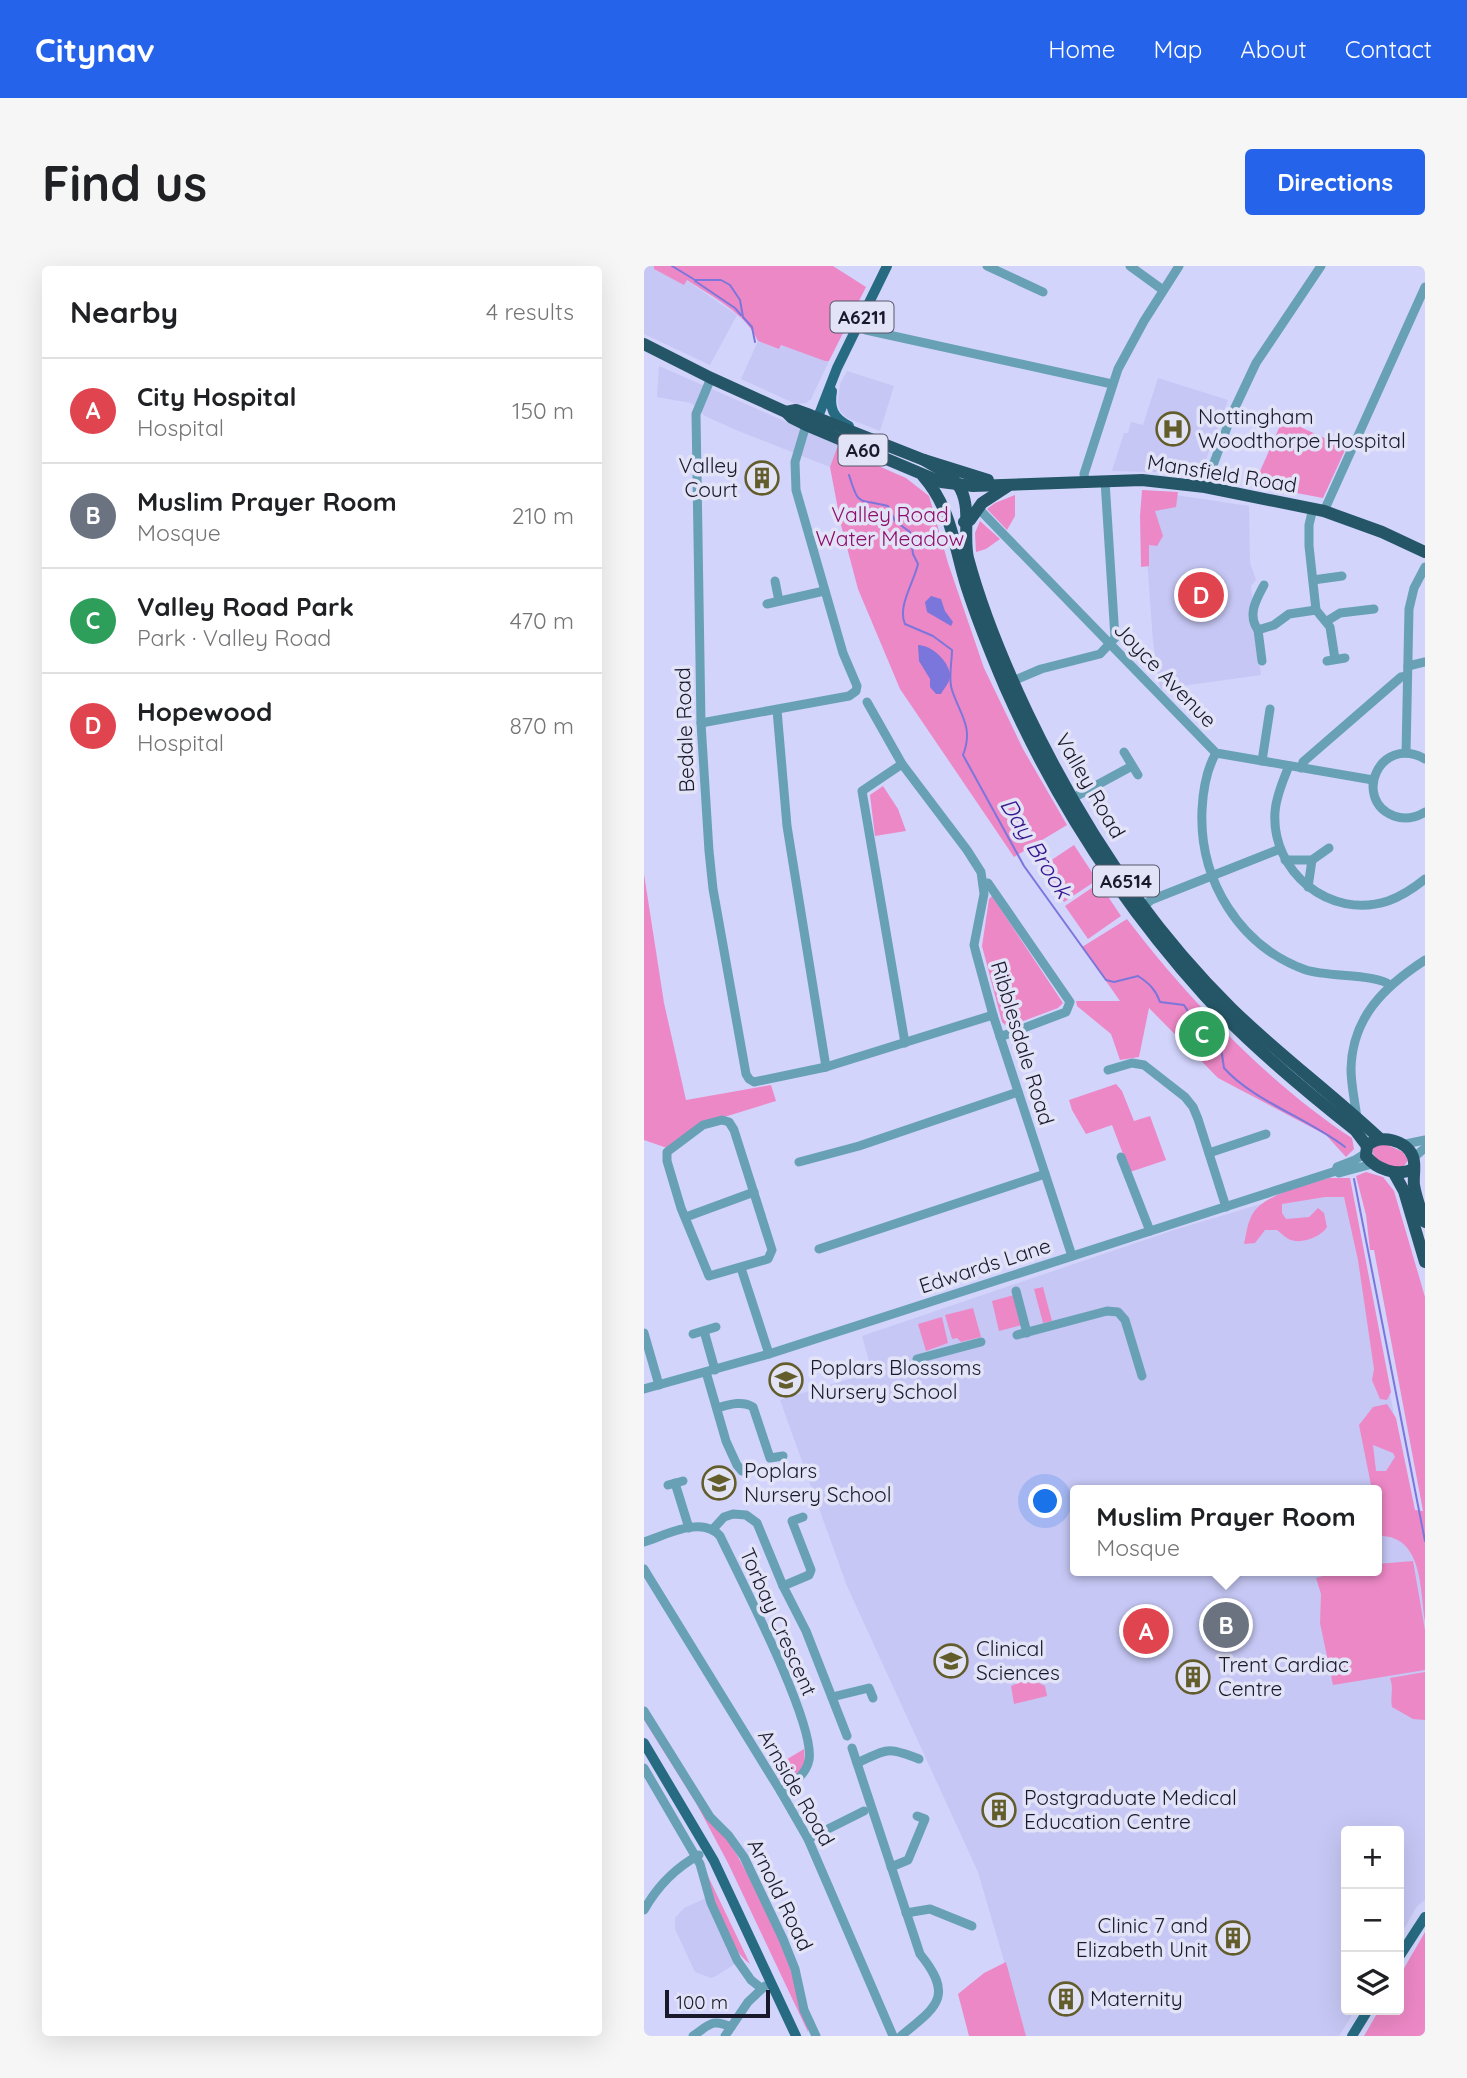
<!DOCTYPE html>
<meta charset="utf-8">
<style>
body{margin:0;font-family:Quicksand,sans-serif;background:#f6f6f6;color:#202124}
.controls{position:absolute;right:21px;bottom:21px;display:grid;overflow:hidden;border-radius:7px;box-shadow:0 7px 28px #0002}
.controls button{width:63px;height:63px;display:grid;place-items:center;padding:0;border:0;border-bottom:2px solid #e0e0e0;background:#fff;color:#202124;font:35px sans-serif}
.scale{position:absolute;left:21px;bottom:18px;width:105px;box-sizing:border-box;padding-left:7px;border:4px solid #19192b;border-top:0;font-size:19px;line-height:24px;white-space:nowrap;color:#19192b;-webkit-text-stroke:5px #e2e3f7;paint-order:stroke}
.you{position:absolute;left:402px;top:1236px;width:24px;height:24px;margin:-18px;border:5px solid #fff;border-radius:50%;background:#1a73e8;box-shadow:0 0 0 10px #1a73e833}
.badge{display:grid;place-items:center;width:46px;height:46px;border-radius:50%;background:#2563eb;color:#fff;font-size:23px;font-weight:700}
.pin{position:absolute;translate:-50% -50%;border:4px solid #fff;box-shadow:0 2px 7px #0006}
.popup{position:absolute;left:426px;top:1219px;width:312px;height:91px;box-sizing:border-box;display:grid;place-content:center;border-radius:7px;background:#fff;filter:drop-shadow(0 2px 5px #0005);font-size:23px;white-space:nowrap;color:#757577}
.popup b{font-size:26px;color:#202124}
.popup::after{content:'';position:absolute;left:50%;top:100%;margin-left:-14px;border:14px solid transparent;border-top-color:#fff}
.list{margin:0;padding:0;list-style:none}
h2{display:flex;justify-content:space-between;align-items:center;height:91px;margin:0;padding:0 28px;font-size:30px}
h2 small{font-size:23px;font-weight:400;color:#757577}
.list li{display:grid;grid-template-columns:46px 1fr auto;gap:21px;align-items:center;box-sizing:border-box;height:105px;padding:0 28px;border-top:2px solid #e0e0e0}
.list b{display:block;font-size:26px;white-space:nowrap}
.list p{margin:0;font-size:23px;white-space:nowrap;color:#757577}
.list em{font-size:23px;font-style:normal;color:#757577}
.icon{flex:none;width:38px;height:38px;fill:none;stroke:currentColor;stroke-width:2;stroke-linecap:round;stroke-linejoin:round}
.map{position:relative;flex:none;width:781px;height:1770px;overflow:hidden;border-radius:7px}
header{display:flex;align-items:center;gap:42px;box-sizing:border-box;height:98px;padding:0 35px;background:#2563eb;color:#fff}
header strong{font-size:33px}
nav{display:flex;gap:38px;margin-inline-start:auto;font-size:24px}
.intro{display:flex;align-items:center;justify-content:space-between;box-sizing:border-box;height:168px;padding:0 42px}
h1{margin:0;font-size:49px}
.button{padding:18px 32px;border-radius:7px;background:#2563eb;color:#fff;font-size:24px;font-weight:700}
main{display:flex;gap:42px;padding:0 42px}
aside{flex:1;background:#fff;border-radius:7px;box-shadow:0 7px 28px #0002}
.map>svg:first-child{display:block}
</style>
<header>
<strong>Citynav</strong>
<nav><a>Home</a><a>Map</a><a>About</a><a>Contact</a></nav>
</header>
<div class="intro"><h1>Find us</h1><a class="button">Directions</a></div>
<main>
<aside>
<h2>Nearby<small>4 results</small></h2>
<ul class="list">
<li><span class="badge" style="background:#e0444e">A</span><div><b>City Hospital</b><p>Hospital</p></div><em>150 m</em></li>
<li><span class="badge" style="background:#6b7280">B</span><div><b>Muslim Prayer Room</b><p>Mosque</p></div><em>210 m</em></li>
<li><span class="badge" style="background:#2e9e5b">C</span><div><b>Valley Road Park</b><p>Park · Valley Road</p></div><em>470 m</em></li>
<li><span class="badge" style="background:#e0444e">D</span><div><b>Hopewood</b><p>Hospital</p></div><em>870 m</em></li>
</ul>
</aside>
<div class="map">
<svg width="781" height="1770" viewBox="0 0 781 1770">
<rect width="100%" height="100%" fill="#d2d4fc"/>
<!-- built -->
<g fill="#c6c7f4" fill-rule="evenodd">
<path d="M0,0H10V3L40,18L42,14L93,49L66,99L0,68Z"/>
<path d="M114,75L135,83L137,79L185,95L167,133L162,137L152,138L97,113Z"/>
<path d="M15,100L195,179L186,201L92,164L61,150L47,137L13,131Z"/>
<path d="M203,105L250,120L236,165L203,152L196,145L194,136L196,118Z"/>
<path d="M514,112L584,134L555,212L512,206L468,205L480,167H484L487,156L499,159Z"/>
<path d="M498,224L605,240L606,297L612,314L607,320L617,409L516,423L509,375Z"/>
<path d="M705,912L781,1312V1634L773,1640L755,1672V1565H702V1744H711L695,1770H382L334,1606L203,1320L136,1134L228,1106L218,1070L533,963ZM432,1224H732V1305H432Z"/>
<path d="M62,1632L91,1698L72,1710L67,1712L51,1706L31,1663V1652L40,1642Z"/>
</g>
<!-- green -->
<g fill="#ed88c6" fill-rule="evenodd">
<path d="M10,0H189L222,21L185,95H181L137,79L135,83L114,75C102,47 68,31 43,14L40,19L10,3Z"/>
<path d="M639,153L702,182L679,232L610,219Z"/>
<path d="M193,182L262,212L285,230L304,297L340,402L379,483L423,559L370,591L256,423L214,323L197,259L186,201Z"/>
<path d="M498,224L534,226L532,241L511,245L519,270L513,280L505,279V300L497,301L496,250Z"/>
<path d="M371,229V250L363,264L343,243L351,237Z"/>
<path d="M336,255L356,273L342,283L332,286L331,267Z"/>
<path d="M239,520L254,543L262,565L231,570L226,529Z"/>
<path d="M430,579L453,614L420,636L397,601Z"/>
<path d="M0,608L20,737L42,834L127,819L132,835L51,860L23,882L0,874Z"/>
<path d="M455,617L477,650L444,673L421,640Z"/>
<path d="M348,630L419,737L414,742L366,760H362L358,756L338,680L345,633Z"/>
<path d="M483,653C543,732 625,818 708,872L710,883L702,891L682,869L574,812L505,742L495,791L476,794L467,768L433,740L432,735H476L438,681Z"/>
<path d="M472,818L478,825L490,855L506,850L522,894L486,906L468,859L442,868L428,844L425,834Z"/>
<path d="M739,877L759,886L764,894L759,902L751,903L730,892L728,882Z"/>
<path d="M722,906L739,911L750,925L781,1031V1355C776,1324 779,1271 737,1270L733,1274V1232L735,1228L727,1219L715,1159L729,1141L743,1138L752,1152L771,1244L779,1245L730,984H726L722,949L712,910ZM729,1179L749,1187L751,1191L742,1205H732Z"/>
<path d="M685,912H706L747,1126L743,1134L736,1133L728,1114L730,1103L714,994L700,931H681L638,938V947L642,953L665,951L674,942L680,947L683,961C677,971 658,978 647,974C643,973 637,967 633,964H621L611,977L600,978C602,970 603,959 607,951C617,928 663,919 685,912Z"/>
<path d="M399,1021L408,1055L399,1057L390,1023Z"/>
<path d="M370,1029L378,1059L355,1065L348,1035Z"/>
<path d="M329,1042L337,1071L317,1076L313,1072L308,1073L301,1049Z"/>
<path d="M298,1051L304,1077L282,1085L274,1058Z"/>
<path d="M769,1295L781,1364V1404L689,1419L676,1357L677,1328L672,1312L696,1305H732L733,1298Z"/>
<path d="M781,1406V1454L769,1453L748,1441C746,1430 750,1423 746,1412Z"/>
<path d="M385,1412L401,1420L403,1430L370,1438L367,1420Z"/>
<path d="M0,1448C60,1536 123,1621 153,1724C157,1737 164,1752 164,1766L84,1597L52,1537L0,1454Z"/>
<path d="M160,1483L161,1499L144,1518L137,1515L130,1504V1501Z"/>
<path d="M63,1608L106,1698C84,1683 69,1633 63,1608Z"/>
<path d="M781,1666V1770H720L735,1744H755V1711Z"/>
<path d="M362,1696L382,1770H325L314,1728L340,1707Z"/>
</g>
<!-- water -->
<g fill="#7b76db">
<path d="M287,330L297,333L301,345L309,356L307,360L283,346L281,336Z"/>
<path d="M274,379C287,379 304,394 306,408C307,416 300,422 297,428H292L286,421V413L275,395Z"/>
</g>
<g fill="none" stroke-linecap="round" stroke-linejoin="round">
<!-- stream -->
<g stroke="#7b76db" stroke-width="2">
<path d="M28,0L51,14H77L86,19L96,34L99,51L108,61L111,76"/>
<path d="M51,15L91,42L97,49"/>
<path d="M205,209C215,242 214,232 244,240L251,255L266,266L269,288L274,298C270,316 253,341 261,358L289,370L308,384C308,396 304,413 308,424C316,449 330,461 319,489L380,600L462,714L470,716L494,710C505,717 512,724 516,736L540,739L545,747L550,772C560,779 568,777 577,782L580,802C608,834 665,853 701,881"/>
<path d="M710,913L781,1275"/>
</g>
<!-- minor -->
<g stroke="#68a1b6" stroke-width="9">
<path d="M343,0L399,26"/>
<path d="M486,0L519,24"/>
<path d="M214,60L222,64L468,118"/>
<path d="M67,112L52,148L57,457L65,585L69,623L102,808L105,813L110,816L182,801L349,749"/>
<path d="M441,215L440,208L474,103L500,55L535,0"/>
<path d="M561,221L588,148L612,97L677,0"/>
<path d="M334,242L572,487L729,514"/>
<path d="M669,242L665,259V280L672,344L686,361L691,393"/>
<path d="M680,245L781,21"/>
<path d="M669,314L698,310"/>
<path d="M131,315L135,335"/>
<path d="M123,338L180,325"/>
<path d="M683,355L696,347L730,343"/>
<path d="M614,364C603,349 612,334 620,319"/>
<path d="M618,395L614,364L630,359L645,348L672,344"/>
<path d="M683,395L701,392"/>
<path d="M764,400L781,396"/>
<path d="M369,415L397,403L456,388L471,372L461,215"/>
<path d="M223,436L258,498L323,584L337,606L340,628L330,679L332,687L349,749L428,990"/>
<path d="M133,444L143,560L182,801"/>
<path d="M57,457L205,430L212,425L213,420L199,387L152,224L151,196L162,159"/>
<path d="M480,486L494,509"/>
<path d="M572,487C562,504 559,524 558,544C555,614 595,680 662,704C684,711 733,708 746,719"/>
<path d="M762,487L765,343L770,322L781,301"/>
<path d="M781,493C735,468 708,534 750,550C761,554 771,552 781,546"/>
<path d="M618,495L626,443"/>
<path d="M258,498L218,525L261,777"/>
<path d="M645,500C639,514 632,531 631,546C627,606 686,654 744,635C758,630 770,622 781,613"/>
<path d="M657,502L659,496L757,411L763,410"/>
<path d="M429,532L488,500"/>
<path d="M641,594H668L685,582"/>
<path d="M340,617H344L426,736L422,746L356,771"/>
<path d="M664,621L668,594"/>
<path d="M500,640L507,634L636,583"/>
<path d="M464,804L488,797L500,799L541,831L549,841L554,853L582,941"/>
<path d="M713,852C711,836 707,819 707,803C708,751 741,720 781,694"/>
<path d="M78,854L85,856L90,864L128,984L124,993L65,1010L37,942L23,895V886L59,859Z"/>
<path d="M757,879L781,874"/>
<path d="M565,887L622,868"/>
<path d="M477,891L506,965"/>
<path d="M769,892L781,882"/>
<path d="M155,896L215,880L374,826"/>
<path d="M692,905L693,901L711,894L722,887"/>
<path d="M42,951L110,926"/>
<path d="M175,983L401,908"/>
<path d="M97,1002L125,1088"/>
<path d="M372,1025L383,1067"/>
<path d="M60,1065L71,1104"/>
<path d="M0,1067L15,1119"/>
<path d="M49,1068L72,1061"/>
<path d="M373,1069L463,1045L474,1046L481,1054L498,1110"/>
<path d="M273,1093L337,1076"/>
<path d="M62,1106L82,1175L93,1199L98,1205L111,1203"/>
<path d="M0,1123L125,1088L692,905L695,907L728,898"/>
<path d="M73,1142C84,1139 98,1134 109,1141L126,1192L139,1190"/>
<path d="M31,1217L45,1262"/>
<path d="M24,1219L39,1215"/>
<path d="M70,1262L80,1251L89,1248L102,1249L113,1257L139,1320L162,1365L203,1470"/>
<path d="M0,1276C22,1269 58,1249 76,1270C95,1310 172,1458 165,1494C162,1509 149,1517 137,1526"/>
<path d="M0,1303L137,1526L164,1573L249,1770"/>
<path d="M139,1320L165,1309L167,1304L148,1255L159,1251"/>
<path d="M188,1431L225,1422L229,1432"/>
<path d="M0,1445L66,1551L85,1570L100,1591L139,1673L151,1703L160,1744L172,1770"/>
<path d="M208,1482L276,1688C311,1731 292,1741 257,1770"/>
<path d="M213,1497C244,1483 242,1480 275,1493"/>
<path d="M0,1502L56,1598L67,1637L93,1694L107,1714L117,1722"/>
<path d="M164,1573L220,1545"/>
<path d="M247,1601L264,1594L281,1553L273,1550"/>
<path d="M0,1644C13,1621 31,1602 55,1589"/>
<path d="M262,1647L286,1643L328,1660"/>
<path d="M49,1770C65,1759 68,1752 87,1761"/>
<path d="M81,1770L104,1736L121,1720"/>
</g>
<!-- major -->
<g stroke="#276b82" stroke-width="10">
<path d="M188,125C185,142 189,152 205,160"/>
<path d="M166,156L174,151L193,102L243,0"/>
<path d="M0,1477L70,1595L152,1770"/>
<path d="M755,1691L781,1651"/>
<path d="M708,1770L724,1744"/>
</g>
<!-- highway -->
<g stroke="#255667" stroke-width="12">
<path d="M0,78L67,112L142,146L148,152L162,159L297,216L329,220L498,214L561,221L680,245L738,266L781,286"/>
<path d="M142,146L152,144L166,149L280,194L344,214"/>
<path d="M280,194C293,202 310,209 317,224C327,244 319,270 324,292C338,344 360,397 383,446C434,553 502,658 587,742C634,788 687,827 735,872"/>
<path d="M279,210C308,243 310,281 323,322C334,356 347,388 361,421C411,534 478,638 561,730C606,779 659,823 711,864L723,880"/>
<path d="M320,256L326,254L338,237L364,220"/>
<path d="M769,903C753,911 732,903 722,890L723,880C735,867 763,874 769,891C772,899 769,910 770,919C772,932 777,944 781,956"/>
<path d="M750,907L760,925L781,996"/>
</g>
</g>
<!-- icons -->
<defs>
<symbol id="hospital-ring" viewBox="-11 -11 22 22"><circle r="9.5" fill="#e2e3f7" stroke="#625d2a" stroke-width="1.5"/><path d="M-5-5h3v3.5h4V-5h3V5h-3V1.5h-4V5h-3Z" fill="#625d2a"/></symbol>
<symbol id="building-ring" viewBox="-11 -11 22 22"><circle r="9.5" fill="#e2e3f7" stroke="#625d2a" stroke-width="1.5"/><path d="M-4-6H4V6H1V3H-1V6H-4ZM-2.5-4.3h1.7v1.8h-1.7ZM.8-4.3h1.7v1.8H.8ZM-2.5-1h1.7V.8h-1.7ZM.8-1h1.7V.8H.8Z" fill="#625d2a"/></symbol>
<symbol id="school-ring" viewBox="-11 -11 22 22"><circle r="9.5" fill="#e2e3f7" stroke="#625d2a" stroke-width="1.5"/><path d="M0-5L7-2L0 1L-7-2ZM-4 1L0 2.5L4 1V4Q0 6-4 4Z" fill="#625d2a"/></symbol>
<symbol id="university-ring" viewBox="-11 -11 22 22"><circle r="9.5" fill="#e2e3f7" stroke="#625d2a" stroke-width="1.5"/><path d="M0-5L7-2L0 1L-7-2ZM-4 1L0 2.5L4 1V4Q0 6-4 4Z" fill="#625d2a"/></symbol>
</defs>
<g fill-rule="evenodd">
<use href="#hospital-ring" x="510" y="144" width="38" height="38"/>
<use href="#building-ring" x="99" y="193" width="38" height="38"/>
<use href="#school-ring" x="123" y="1095" width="38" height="38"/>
<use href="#school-ring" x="56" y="1198" width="38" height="38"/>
<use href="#university-ring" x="288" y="1376" width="38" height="38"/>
<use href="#building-ring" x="530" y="1392" width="38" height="38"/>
<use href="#building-ring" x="336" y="1525" width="38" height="38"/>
<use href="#building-ring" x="570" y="1653" width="38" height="38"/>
<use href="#building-ring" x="403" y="1714" width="38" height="38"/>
</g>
<g text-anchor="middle" stroke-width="7" stroke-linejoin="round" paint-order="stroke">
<!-- shield labels -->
<g fill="#e2e3f7" stroke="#555668" stroke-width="2">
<rect x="186.5" y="35.5" width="63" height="31" rx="5"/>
<rect x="194.5" y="168.5" width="49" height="31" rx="5"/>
<rect x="449" y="599.5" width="66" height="31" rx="5"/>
</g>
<g font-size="19" font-weight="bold" fill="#19192b">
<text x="218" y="58">A6211</text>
<text x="219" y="191">A60</text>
<text x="482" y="622">A6514</text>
</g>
<!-- poi labels -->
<g font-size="21" fill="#19192b" stroke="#e2e3f7" text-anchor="start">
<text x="554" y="158">Nottingham<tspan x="554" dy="24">Woodthorpe Hospital</tspan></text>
<text x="94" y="207" text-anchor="end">Valley<tspan x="94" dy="24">Court</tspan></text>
<text x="166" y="1109">Poplars Blossoms<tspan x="166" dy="24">Nursery School</tspan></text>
<text x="100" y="1212">Poplars<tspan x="100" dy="24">Nursery School</tspan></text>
<text x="332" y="1390">Clinical<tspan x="332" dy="24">Sciences</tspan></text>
<text x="574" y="1406">Trent Cardiac<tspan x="574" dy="24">Centre</tspan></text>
<text x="380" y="1539">Postgraduate Medical<tspan x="380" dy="24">Education Centre</tspan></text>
<text x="564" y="1667" text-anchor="end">Clinic 7 and<tspan x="564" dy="24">Elizabeth Unit</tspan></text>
<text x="446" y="1740">Maternity</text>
</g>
<!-- street labels -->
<g font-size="21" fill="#19192b" stroke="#e2e3f7">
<text transform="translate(578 208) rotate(9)" y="7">Mansfield Road</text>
<text transform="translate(521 409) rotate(46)" y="7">Joyce Avenue</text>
<text transform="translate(41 464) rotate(-92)" y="7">Bedale Road</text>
<text transform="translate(446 520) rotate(60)" y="7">Valley Road</text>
<text transform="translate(378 777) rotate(73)" y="7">Ribblesdale Road</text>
<text transform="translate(341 1000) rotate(-18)" y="7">Edwards Lane</text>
<text transform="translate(134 1356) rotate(66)" y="7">Torbay Crescent</text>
<text transform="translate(152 1522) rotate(60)" y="7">Arnside Road</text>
<text transform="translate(136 1629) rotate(64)" y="7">Arnold Road</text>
</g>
<!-- park labels -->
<g font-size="21" fill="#8e0e6a" stroke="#e2e3f7">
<text x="246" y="256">Valley Road<tspan x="246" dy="24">Water Meadow</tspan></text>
</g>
<!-- water labels -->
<g font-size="23" font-style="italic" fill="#35158e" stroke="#e2e3f7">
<text transform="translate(392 582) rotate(58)" y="8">Day Brook</text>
</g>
</g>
</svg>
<div class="controls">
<button>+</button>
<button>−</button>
<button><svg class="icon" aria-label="layers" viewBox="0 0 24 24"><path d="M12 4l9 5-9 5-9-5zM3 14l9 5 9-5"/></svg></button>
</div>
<div class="scale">100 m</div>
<div class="you"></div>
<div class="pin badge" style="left:502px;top:1365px;background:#e0444e">A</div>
<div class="pin badge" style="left:582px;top:1359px;background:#6b7280">B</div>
<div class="popup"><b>Muslim Prayer Room</b>Mosque</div>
<div class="pin badge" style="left:558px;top:768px;background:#2e9e5b">C</div>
<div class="pin badge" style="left:557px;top:329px;background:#e0444e">D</div>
</div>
</main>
